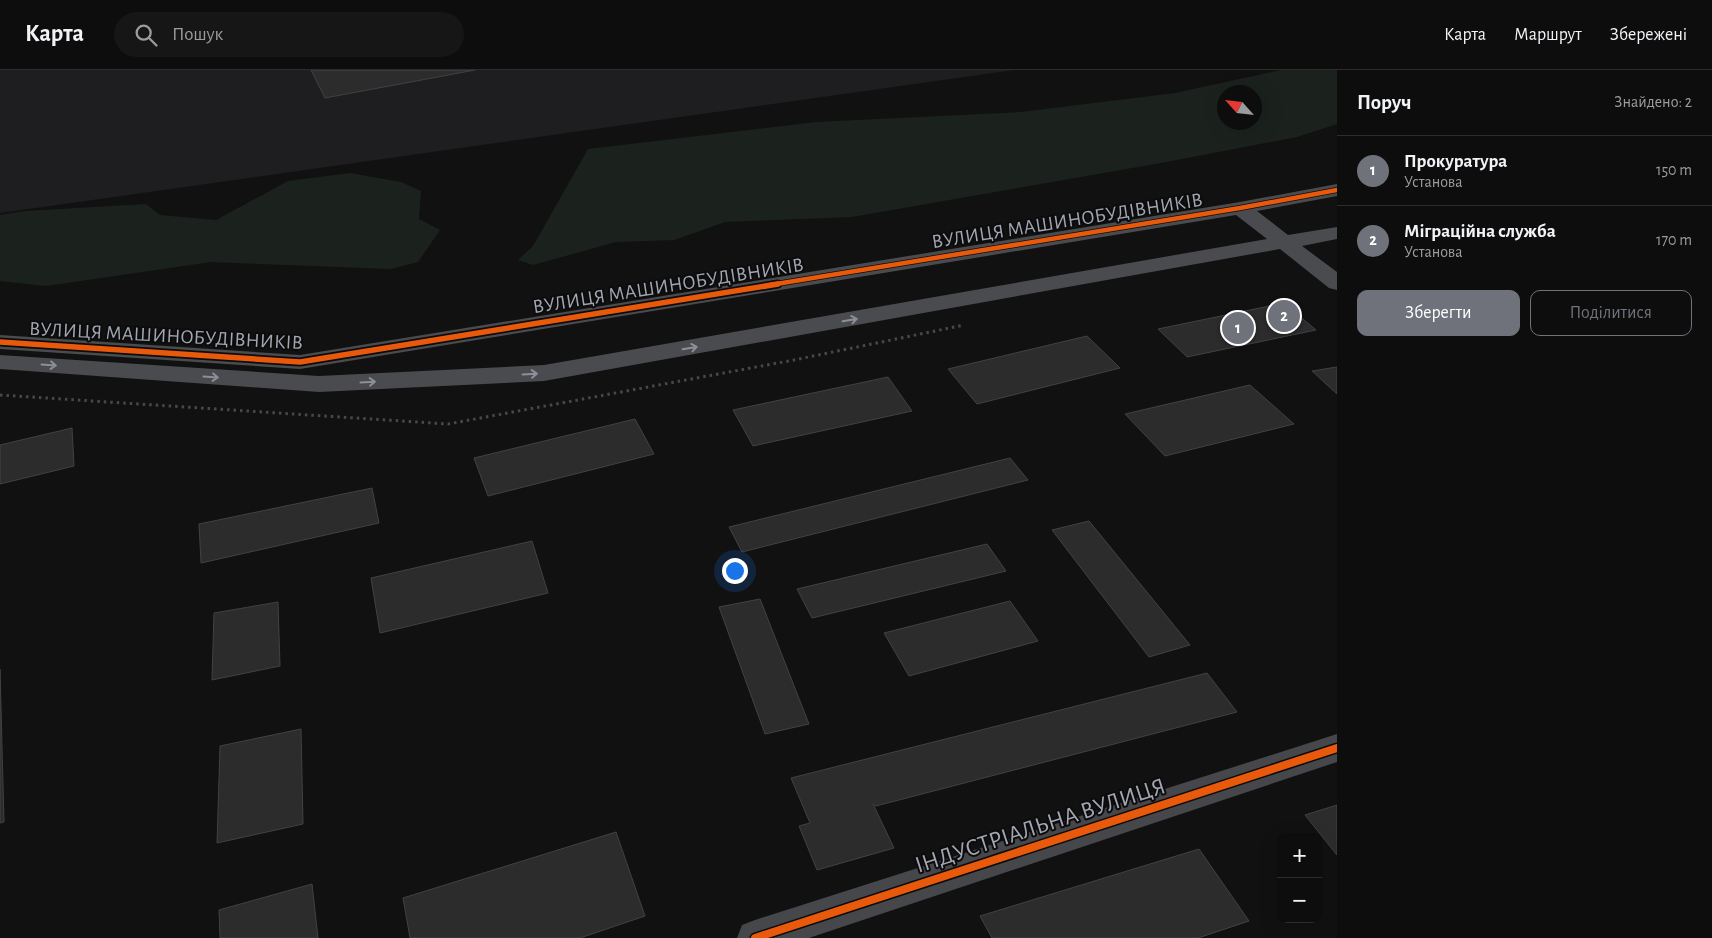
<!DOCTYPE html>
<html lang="uk">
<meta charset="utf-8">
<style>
body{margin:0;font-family:"Alegreya Sans",sans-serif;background:#161617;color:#f1f3f6}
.controls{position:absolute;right:15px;bottom:15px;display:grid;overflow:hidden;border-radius:10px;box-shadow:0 5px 20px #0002}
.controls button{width:45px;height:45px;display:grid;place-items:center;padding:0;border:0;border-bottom:1px solid #2d2d2e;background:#0d0d0e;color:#f1f3f6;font:25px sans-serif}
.compass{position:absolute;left:1217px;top:15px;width:45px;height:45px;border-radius:50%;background:#0d0d0e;box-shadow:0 5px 20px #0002;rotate:297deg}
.you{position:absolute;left:734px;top:500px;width:18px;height:18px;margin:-12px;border:4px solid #fff;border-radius:50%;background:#1a73e8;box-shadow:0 0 0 8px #1a73e833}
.badge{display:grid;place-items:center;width:32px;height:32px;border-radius:50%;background:#6f727a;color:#fff;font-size:16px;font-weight:700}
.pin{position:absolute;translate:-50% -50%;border:2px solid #fff;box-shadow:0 1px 5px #0006}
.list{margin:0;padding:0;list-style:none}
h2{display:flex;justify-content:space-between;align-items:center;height:65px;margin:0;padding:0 20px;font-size:21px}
h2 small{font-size:16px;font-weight:400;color:#9a9c9e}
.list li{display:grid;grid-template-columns:32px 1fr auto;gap:15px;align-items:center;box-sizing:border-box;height:70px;padding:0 20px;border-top:1px solid #2d2d2e}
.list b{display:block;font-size:19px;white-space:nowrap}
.list p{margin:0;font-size:16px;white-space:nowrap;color:#9a9c9e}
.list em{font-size:16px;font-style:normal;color:#9a9c9e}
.actions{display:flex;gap:10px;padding:15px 20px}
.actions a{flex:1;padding:11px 0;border:1px solid #6f727a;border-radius:10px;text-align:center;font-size:18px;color:#6f727a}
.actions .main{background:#6f727a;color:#fff}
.icon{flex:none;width:28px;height:28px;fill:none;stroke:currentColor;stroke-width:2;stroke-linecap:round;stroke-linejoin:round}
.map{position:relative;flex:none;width:1337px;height:868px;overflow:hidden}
header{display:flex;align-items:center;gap:30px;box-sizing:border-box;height:70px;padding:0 25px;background:#0d0d0e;border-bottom:1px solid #2d2d2e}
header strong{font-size:24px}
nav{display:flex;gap:28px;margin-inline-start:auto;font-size:18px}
.search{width:350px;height:45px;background:#161617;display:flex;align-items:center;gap:12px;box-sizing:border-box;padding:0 18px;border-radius:28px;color:#9a9c9e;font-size:19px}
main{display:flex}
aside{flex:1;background:#0d0d0e}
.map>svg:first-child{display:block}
</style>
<header>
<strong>Карта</strong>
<div class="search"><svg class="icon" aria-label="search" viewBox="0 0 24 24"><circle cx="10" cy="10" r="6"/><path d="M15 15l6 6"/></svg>Пошук</div>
<nav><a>Карта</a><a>Маршрут</a><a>Збережені</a></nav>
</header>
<main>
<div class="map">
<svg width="1337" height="868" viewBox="0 0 1337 868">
<rect width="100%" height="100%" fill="#111112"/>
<!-- built -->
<path fill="#1e1e20" d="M0,0H1014L0,143Z"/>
<!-- green -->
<g fill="#1b221d" fill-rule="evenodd">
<path d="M1281,0H1337V54L1297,67L1161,93L852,147L725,152L674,170L616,172L533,195L518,190L533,176L588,79L816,52L1021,42L1175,23ZM1224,22H1254V52H1224Z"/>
<path d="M350,103L401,112L421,121L419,149L440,160L418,192L391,199L211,192L46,216L0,211V145L25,141L146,134L160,145L216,150L288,111Z"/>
</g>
<!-- building -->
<g fill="#2c2c2d" stroke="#404245">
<path d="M311,0H475L325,28Z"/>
<path d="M1284,233L1316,260L1187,287L1158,259Z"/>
<path d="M1087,266L1120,298L977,334L948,299Z"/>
<path d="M1337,297V324L1312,301Z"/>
<path d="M888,307L912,341L753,376L733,340Z"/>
<path d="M1250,315L1294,354L1165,386L1125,344Z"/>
<path d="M635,349L654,384L488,426L474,388Z"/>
<path d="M72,358L74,396L0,414V375Z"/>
<path d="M1010,388L1028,410L742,482L729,457Z"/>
<path d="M372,418L379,453L201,493L199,454Z"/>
<path d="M1089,451L1190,575L1149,587L1052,460Z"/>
<path d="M532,471L548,523L380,563L371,508Z"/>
<path d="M987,474L1006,501L812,548L797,519Z"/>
<path d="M760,529L809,654L765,664L719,537Z"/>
<path d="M1010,531L1038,571L909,606L884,563Z"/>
<path d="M278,532L280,596L212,610L214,543Z"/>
<path d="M0,599L4,752L0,753Z"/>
<path d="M1207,603L1237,642L876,736L873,734L894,778L817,800L799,756L810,753L791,708Z"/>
<path d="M301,659L303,754L217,773L220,676Z"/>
<path d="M1337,735V785L1305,745Z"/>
<path d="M616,762L645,846L580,868H410L403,828Z"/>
<path d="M1199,779L1249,851L1198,868H992L980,846Z"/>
<path d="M312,814L318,868H220L219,840Z"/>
</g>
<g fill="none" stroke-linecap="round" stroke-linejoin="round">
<!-- path -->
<path stroke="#47484c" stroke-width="3" stroke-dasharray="2.5 4" stroke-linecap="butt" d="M0,325L448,354L794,290L964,255"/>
<!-- street -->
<path fill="#46474a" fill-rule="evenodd" d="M1337,664V692L809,868H737L742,855L755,850Z"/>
<!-- secondary -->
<path fill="#4a4b4e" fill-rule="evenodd" d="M1337,114V126L1257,141L1288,165L1337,157V169L1302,176L1337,202V220L1329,218L1280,179L544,311L319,322L0,299V285L319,306L544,295L1267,169L1236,145L300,299L0,279V265L300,285L1240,132Z"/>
<defs>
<path id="cycleway-far2" d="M770,215L1240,138L1337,120"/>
<path id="cycleway-far1" d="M0,272L300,292L778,214"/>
<path id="cycleway" d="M755,868L1337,678"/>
</defs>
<!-- cycleway-far2 casing -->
<use href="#cycleway-far2" stroke="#0c0c0d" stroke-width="6"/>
<!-- cycleway-far1 casing -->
<use href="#cycleway-far1" stroke="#0c0c0d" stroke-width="9"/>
<!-- cycleway casing -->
<use href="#cycleway" stroke="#0c0c0d" stroke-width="11"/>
<!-- cycleway-far2 -->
<use href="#cycleway-far2" stroke="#e8590c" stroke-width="4.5"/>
<!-- cycleway-far1 -->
<use href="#cycleway-far1" stroke="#e8590c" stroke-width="5.5"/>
<!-- cycleway -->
<use href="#cycleway" stroke="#e8590c" stroke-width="8"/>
</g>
<!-- one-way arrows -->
<defs><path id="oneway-shaft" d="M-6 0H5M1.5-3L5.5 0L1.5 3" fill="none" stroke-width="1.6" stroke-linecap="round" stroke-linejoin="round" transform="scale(1.25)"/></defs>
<g stroke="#8c8f99">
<use href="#oneway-shaft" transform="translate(850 250) rotate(-10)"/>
<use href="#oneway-shaft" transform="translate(690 278) rotate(-10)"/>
<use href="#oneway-shaft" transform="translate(49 295) rotate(4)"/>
<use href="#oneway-shaft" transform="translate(530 304) rotate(-3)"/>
<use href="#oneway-shaft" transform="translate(211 307) rotate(4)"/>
<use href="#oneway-shaft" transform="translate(368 312) rotate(-3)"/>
</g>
<g text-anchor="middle" stroke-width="4" stroke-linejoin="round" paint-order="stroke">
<!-- street labels -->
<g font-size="20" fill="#a2a6b2" stroke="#0c0c0d">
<text transform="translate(1067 150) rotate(-9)" y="7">ВУЛИЦЯ МАШИНОБУДІВНИКІВ</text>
<text transform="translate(668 215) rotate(-9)" y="7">ВУЛИЦЯ МАШИНОБУДІВНИКІВ</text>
<text transform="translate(166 265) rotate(3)" y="7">ВУЛИЦЯ МАШИНОБУДІВНИКІВ</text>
</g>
<!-- near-street labels -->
<g font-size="24" fill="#a2a6b2" stroke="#0c0c0d">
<text transform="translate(1040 755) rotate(-18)" y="8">ІНДУСТРІАЛЬНА ВУЛИЦЯ</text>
</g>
</g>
</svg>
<div class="controls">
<button>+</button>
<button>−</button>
</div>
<svg class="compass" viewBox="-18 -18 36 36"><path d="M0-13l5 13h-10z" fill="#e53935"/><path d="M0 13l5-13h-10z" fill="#9a9c9e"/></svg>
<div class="you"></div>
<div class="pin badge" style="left:1238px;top:258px">1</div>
<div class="pin badge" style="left:1284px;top:246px">2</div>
</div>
<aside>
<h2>Поруч<small>Знайдено: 2</small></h2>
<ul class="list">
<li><span class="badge">1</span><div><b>Прокуратура</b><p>Установа</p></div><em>150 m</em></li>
<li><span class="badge">2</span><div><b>Міграційна служба</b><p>Установа</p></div><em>170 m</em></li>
</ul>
<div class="actions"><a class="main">Зберегти</a><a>Поділитися</a></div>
</aside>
</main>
